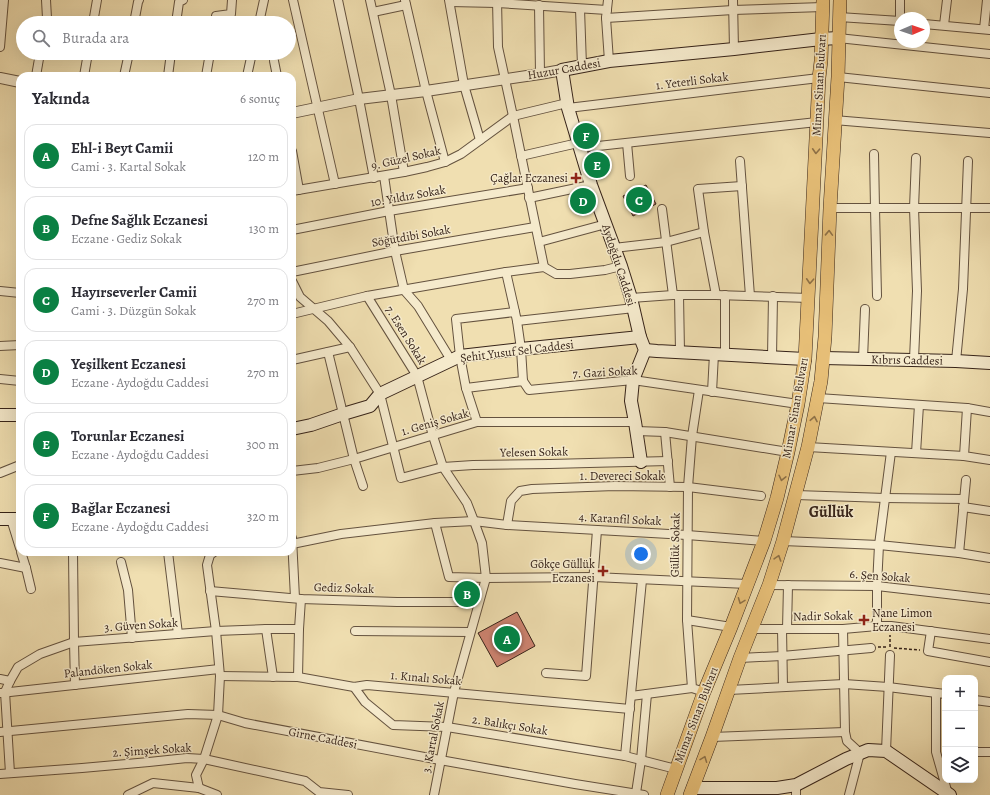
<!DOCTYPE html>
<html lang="tr">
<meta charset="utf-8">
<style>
body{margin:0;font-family:Alegreya,serif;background:#f7f7f7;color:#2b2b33}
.controls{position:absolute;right:12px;bottom:12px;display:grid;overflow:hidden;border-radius:8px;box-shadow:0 4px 16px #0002}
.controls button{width:36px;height:36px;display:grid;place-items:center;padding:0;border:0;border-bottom:1px solid #e1e1e2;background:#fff;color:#2b2b33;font:20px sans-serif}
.compass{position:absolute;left:894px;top:12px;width:36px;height:36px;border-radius:50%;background:#fff;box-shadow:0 4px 16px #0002;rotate:88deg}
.you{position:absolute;left:641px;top:554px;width:14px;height:14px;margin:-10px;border:3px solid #fff;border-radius:50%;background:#1a73e8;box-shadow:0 0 0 6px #1a73e833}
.badge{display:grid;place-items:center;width:26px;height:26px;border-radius:50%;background:#0b8043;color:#fff;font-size:13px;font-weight:700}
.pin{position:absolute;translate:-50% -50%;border:2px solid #fff;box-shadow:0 1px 4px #0006}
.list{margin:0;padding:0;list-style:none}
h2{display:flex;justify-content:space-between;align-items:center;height:52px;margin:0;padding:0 16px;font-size:17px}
h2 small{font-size:13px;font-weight:400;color:#7c7c81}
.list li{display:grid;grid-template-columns:26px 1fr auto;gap:12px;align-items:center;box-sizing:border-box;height:64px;margin:0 8px 8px;padding:0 8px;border:1px solid #e1e1e2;border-radius:12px}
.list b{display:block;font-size:15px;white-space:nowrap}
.list p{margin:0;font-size:13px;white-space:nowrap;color:#7c7c81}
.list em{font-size:13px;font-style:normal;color:#7c7c81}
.icon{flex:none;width:22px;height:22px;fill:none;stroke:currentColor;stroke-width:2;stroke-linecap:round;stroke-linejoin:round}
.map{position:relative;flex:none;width:990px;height:795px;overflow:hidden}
.search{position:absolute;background:#fff;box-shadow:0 4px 16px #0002;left:16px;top:16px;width:280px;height:44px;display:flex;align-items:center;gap:10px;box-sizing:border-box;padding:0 14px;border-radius:22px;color:#7c7c81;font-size:15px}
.panel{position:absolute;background:#fff;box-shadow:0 4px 16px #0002;left:16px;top:72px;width:280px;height:484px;border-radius:12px}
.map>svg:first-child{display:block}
</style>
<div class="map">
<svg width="990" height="795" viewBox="0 0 990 795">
<rect width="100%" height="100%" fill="#f0dfb1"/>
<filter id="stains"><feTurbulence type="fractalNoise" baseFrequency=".005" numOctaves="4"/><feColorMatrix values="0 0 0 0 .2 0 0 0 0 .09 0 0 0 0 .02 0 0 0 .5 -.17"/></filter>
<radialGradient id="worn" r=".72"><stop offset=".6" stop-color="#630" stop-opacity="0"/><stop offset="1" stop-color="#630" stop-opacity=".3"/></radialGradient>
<!-- building -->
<g fill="#cd8370" stroke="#362319">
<path d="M646,185L656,204L633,216L623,196Z"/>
<path d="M517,612L535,646L497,667L478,633Z"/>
</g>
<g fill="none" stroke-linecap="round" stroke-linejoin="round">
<defs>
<g id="minor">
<path d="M46,0L47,18L46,23"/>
<path d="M293,0L335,184"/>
<path d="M338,0L359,99L374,178"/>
<path d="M370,0L391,95L404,172"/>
<path d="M405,0L426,91L445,162"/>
<path d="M449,0L464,85L480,140"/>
<path d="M497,0L498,47L513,116L544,267"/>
<path d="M608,0L606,18L609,61"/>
<path d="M733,0L734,49"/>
<path d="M900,0V18"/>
<path d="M450,2L497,3L607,10"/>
<path d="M539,5L540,74"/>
<path d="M580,9L582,66"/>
<path d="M373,12L406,5"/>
<path d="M839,17L900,21"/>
<path d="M606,18L733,10L823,7"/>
<path d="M93,23L97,0"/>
<path d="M134,23L138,2L139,0"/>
<path d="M176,23L179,2L183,0"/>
<path d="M215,23L216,16L231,14L232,0"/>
<path d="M259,23L264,0"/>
<path d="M924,24L990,30"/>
<path d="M944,25L947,0"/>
<path d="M984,29L987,0"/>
<path d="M838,38L990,54"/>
<path d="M0,47L4,0"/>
<path d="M274,61L277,76"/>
<path d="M36,76L40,53"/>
<path d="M84,76L88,53"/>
<path d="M124,76L129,53"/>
<path d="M168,76L171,53"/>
<path d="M206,76L210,53"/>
<path d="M247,76L252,53"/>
<path d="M838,77L990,93"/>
<path d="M568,108L819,78"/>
<path d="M834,120L990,133"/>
<path d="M627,143L630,176"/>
<path d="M580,148L817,122"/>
<path d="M292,151L299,190"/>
<path d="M874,154L875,208L877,296"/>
<path d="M521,156L578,143"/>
<path d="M740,161L750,296"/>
<path d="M384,176L395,251L404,290L418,306L451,360"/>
<path d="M292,191L404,172L427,167L445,162L461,154L513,116L567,103"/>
<path d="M529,198L591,185"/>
<path d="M830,208H990"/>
<path d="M662,209L673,295"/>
<path d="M292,230L389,211L528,188"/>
<path d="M539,242L606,224"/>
<path d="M614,248L666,242L704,232"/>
<path d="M292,272L395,251L535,227"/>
<path d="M506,272L515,312"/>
<path d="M292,281L300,297L328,321L350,347L380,394L401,478L443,467L473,465L550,464L668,461"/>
<path d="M0,291L20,293"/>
<path d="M679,295L680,352"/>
<path d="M716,295L704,232L698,189L742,186"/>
<path d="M367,296L417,376L433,436L443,467L467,503L474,521L482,543L486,578L454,692L434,795"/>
<path d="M631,298L673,295H716L809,298"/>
<path d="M292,314L367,296L506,272L544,267L556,274H570L605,270L621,266"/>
<path d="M517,321L521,349L523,381"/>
<path d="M0,346L20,345"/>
<path d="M328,352L354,459L363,486"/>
<path d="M725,354V295"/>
<path d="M772,357L773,296"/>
<path d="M863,359L865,309"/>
<path d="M914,359L917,291L914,208L916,158"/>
<path d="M292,360L350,347"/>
<path d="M956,361L963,289L968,161"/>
<path d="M0,379L20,381"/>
<path d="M466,388L523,381L529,390L633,380L798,404"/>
<path d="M699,390L692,436L688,487L687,620L692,688L704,692"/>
<path d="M712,392L714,354"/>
<path d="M818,398L967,408L990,412"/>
<path d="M967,408L964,456L990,460"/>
<path d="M477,422L466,388L460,356L456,319L515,312L517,321L634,308"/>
<path d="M637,431L665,432L788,452"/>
<path d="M665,432L670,487"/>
<path d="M808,447L964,456"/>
<path d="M916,453L919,405"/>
<path d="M292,471L318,468L354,459L477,422H635"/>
<path d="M0,473L20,465"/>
<path d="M796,495L885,498L964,499"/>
<path d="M963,507L990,511"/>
<path d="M11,519L20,548"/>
<path d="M435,523L449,577L486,578L594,577L747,584"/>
<path d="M507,525L511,501L520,491L532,489L615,486L688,487L761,496"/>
<path d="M292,538L295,598"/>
<path d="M783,541L879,545L959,553L990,558"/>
<path d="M292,544L341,534L435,523L474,521L507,525L687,535L764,541"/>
<path d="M21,552L26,568L31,589"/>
<path d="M73,552L74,642L75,685"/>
<path d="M168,552L178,634"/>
<path d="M959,553L966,480"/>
<path d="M121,562L128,590L132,638"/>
<path d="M0,563L26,568"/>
<path d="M769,585L877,586L990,599"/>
<path d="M210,591L301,599L397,602H478"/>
<path d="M687,620L731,627"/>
<path d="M877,626V586L879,545L891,452"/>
<path d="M266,629L273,677"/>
<path d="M751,629H843L877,626H891L990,639"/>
<path d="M782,629L783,687"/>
<path d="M787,629L788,585"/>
<path d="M843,629L845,732L847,741L860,753L849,795"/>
<path d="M355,631L470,632"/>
<path d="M931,631L928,651L990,662"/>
<path d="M740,658L782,656L871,648"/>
<path d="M546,673L586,676L597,530"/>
<path d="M220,676L298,677L354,687L367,685L378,686L630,709"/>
<path d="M298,677L299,629L301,599"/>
<path d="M0,679L10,681"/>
<path d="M354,687L365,702L393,725L447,727L625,756L676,769"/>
<path d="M729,690L844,684L888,687L945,694"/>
<path d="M1,693L219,669"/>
<path d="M936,693V752L948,794"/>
<path d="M631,696L692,688"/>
<path d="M975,700L990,702"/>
<path d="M0,732L188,714L218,715L245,723L440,760L575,784L644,795"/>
<path d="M712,737L845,732"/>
<path d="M886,751L890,655"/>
<path d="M975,752H990"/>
<path d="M625,756L642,580"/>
<path d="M10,773L5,692L10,681L18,667L40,654L74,642L216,631L266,629H299"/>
<path d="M0,774L82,768L149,762L187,758L204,759L305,781L319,792L348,795"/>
<path d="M199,788L196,775L204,759L218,715L220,676L216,631L207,565L210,555L214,552"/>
<path d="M636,793L641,760L647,694"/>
<path d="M128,795L153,783L199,788L217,795"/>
<path d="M796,795V785"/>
</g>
<g id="tertiary">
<path d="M0,78L20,82"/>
<path d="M292,113L359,99L426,91L540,74L562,70"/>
</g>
<g id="secondary">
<path d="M645,350L657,351L805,359"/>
<path d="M824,358L956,361L990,363"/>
<path d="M0,415H20"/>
<path d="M292,429L311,425L343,414L370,406L380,394L460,356L521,349L640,337"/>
<path d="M641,462L635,422L631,401L633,380L645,350L640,337L631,298L621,266L591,185L568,108L562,70L609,61L734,49L821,39L838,38"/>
<path d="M0,519H20"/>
<path d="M693,788H777L796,785L846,759L868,750L886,751L950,795"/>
</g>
<g id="primary">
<path d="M667,795L704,692L731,627L764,541L777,498L788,452L798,404L805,359L819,78L821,61L823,0"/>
<path d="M690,795L712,737L740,658L769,585L783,541L808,447L821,381L825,337L830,208L838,77L840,0"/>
</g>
</defs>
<!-- minor casing -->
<use href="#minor" stroke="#64523f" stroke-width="10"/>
<!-- tertiary casing -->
<use href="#tertiary" stroke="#64523f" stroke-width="12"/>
<!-- secondary casing -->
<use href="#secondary" stroke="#362319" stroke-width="14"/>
<!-- primary casing -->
<use href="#primary" stroke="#362319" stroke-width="14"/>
<!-- path -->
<g stroke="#362319" stroke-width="1.5" stroke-dasharray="3 2" stroke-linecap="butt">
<path d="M878,647H887"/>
<path d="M890,647V635"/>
<path d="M894,648L920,650"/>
</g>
<!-- minor -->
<use href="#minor" stroke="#f5eacc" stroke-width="8"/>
<!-- tertiary -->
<use href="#tertiary" stroke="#f5eacc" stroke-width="10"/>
<!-- secondary -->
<use href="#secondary" stroke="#f5eacc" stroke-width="12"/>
<!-- primary -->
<use href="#primary" stroke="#e8c078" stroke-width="13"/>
</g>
<!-- one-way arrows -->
<defs><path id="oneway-chevron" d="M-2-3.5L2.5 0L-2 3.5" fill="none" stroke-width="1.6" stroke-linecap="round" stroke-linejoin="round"/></defs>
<g stroke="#8f7248">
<use href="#oneway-chevron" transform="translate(816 151) rotate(93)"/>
<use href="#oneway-chevron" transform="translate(829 233) rotate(-88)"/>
<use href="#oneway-chevron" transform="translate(810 281) rotate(93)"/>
<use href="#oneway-chevron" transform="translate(814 419) rotate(-79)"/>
<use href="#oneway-chevron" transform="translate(782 478) rotate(103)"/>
<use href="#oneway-chevron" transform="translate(778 558) rotate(-72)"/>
<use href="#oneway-chevron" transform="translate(741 601) rotate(111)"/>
<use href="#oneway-chevron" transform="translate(704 759) rotate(-69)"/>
</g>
<!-- markers -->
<g fill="#8f2418" stroke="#f5eacc" stroke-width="1.5">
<path d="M574 172h4v4h4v4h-4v4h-4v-4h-4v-4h4z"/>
<path d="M601 565h4v4h4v4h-4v4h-4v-4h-4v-4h4z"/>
<path d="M862 614h4v4h4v4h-4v4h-4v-4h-4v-4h4z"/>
</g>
<g text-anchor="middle" stroke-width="3" stroke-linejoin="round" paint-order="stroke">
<!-- street labels -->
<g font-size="12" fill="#362319" stroke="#f5eacc">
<text transform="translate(564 69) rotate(-10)" y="4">Huzur Caddesi</text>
<text transform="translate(692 81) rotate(-7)" y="4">1. Yeterli Sokak</text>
<text transform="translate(819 85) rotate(-87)" y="4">Mimar Sinan Bulvarı</text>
<text transform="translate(406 158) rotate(-13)" y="4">9. Güzel Sokak</text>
<text transform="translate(408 196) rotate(-10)" y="4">10. Yıldız Sokak</text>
<text transform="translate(411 236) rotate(-10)" y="4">Söğütdibi Sokak</text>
<text transform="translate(619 265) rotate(72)" y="4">Aydoğdu Caddesi</text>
<text transform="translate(406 335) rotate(58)" y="4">7. Esen Sokak</text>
<text transform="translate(517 351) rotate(-7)" y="4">Şehit Yusuf Sel Caddesi</text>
<text transform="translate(907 360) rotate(1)" y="4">Kıbrıs Caddesi</text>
<text transform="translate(605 372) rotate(-3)" y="4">7. Gazi Sokak</text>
<text transform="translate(795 408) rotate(-80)" y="4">Mimar Sinan Bulvarı</text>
<text transform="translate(435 422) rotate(-16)" y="4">1. Geniş Sokak</text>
<text transform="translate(534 452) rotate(-1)" y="4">Yelesen Sokak</text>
<text x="622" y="480">1. Devereci Sokak</text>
<text transform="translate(620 519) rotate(3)" y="4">4. Karanfil Sokak</text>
<text transform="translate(675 545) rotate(-89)" y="4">Güllük Sokak</text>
<text transform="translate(880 576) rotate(4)" y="4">6. Şen Sokak</text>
<text transform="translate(344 588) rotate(2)" y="4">Gediz Sokak</text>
<text transform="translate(823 616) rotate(-1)" y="4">Nadir Sokak</text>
<text transform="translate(141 625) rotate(-4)" y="4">3. Güven Sokak</text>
<text transform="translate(108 669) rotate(-6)" y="4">Palandöken Sokak</text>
<text transform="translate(426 678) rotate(5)" y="4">1. Kınalı Sokak</text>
<text transform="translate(696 715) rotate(-69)" y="4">Mimar Sinan Bulvarı</text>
<text transform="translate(510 725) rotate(9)" y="4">2. Balıkçı Sokak</text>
<text transform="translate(433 737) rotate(-79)" y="4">3. Kartal Sokak</text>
<text transform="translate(323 738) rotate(11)" y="4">Girne Caddesi</text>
<text transform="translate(152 750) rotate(-4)" y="4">2. Şimşek Sokak</text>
</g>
<!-- poi labels -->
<g font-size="12" fill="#362319" stroke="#f5eacc" text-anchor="end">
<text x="568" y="182">Çağlar Eczanesi</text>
<text x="595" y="568">Gökçe Güllük<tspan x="595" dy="14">Eczanesi</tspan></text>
<text x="872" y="617" text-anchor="start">Nane Limon<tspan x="872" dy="14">Eczanesi</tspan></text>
</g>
<!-- district labels -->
<g font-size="16" font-weight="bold" fill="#362319" stroke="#f5eacc">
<text x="831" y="517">Güllük</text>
</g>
</g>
<rect width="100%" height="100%" filter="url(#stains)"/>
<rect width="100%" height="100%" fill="url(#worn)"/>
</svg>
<div class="controls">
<button>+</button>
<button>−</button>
<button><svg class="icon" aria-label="layers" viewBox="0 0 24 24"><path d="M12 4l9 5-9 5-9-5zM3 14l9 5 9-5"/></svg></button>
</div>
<svg class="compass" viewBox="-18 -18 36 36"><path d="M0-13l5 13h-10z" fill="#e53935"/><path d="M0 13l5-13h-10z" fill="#7c7c81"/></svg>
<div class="you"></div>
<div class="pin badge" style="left:507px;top:639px">A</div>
<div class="pin badge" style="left:467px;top:594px">B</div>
<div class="pin badge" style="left:639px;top:200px">C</div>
<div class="pin badge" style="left:583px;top:201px">D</div>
<div class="pin badge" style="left:597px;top:165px">E</div>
<div class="pin badge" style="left:586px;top:136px">F</div>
<div class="search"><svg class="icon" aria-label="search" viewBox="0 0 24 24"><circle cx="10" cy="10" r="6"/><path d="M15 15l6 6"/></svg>Burada ara</div>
<section class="panel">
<h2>Yakında<small>6 sonuç</small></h2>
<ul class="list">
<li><span class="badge">A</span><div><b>Ehl-i Beyt Camii</b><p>Cami · 3. Kartal Sokak</p></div><em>120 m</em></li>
<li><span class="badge">B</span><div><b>Defne Sağlık Eczanesi</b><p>Eczane · Gediz Sokak</p></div><em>130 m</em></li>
<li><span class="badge">C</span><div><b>Hayırseverler Camii</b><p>Cami · 3. Düzgün Sokak</p></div><em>270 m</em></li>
<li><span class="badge">D</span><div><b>Yeşilkent Eczanesi</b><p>Eczane · Aydoğdu Caddesi</p></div><em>270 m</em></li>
<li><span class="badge">E</span><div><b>Torunlar Eczanesi</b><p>Eczane · Aydoğdu Caddesi</p></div><em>300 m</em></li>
<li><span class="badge">F</span><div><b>Bağlar Eczanesi</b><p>Eczane · Aydoğdu Caddesi</p></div><em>320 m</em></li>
</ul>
</section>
</div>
